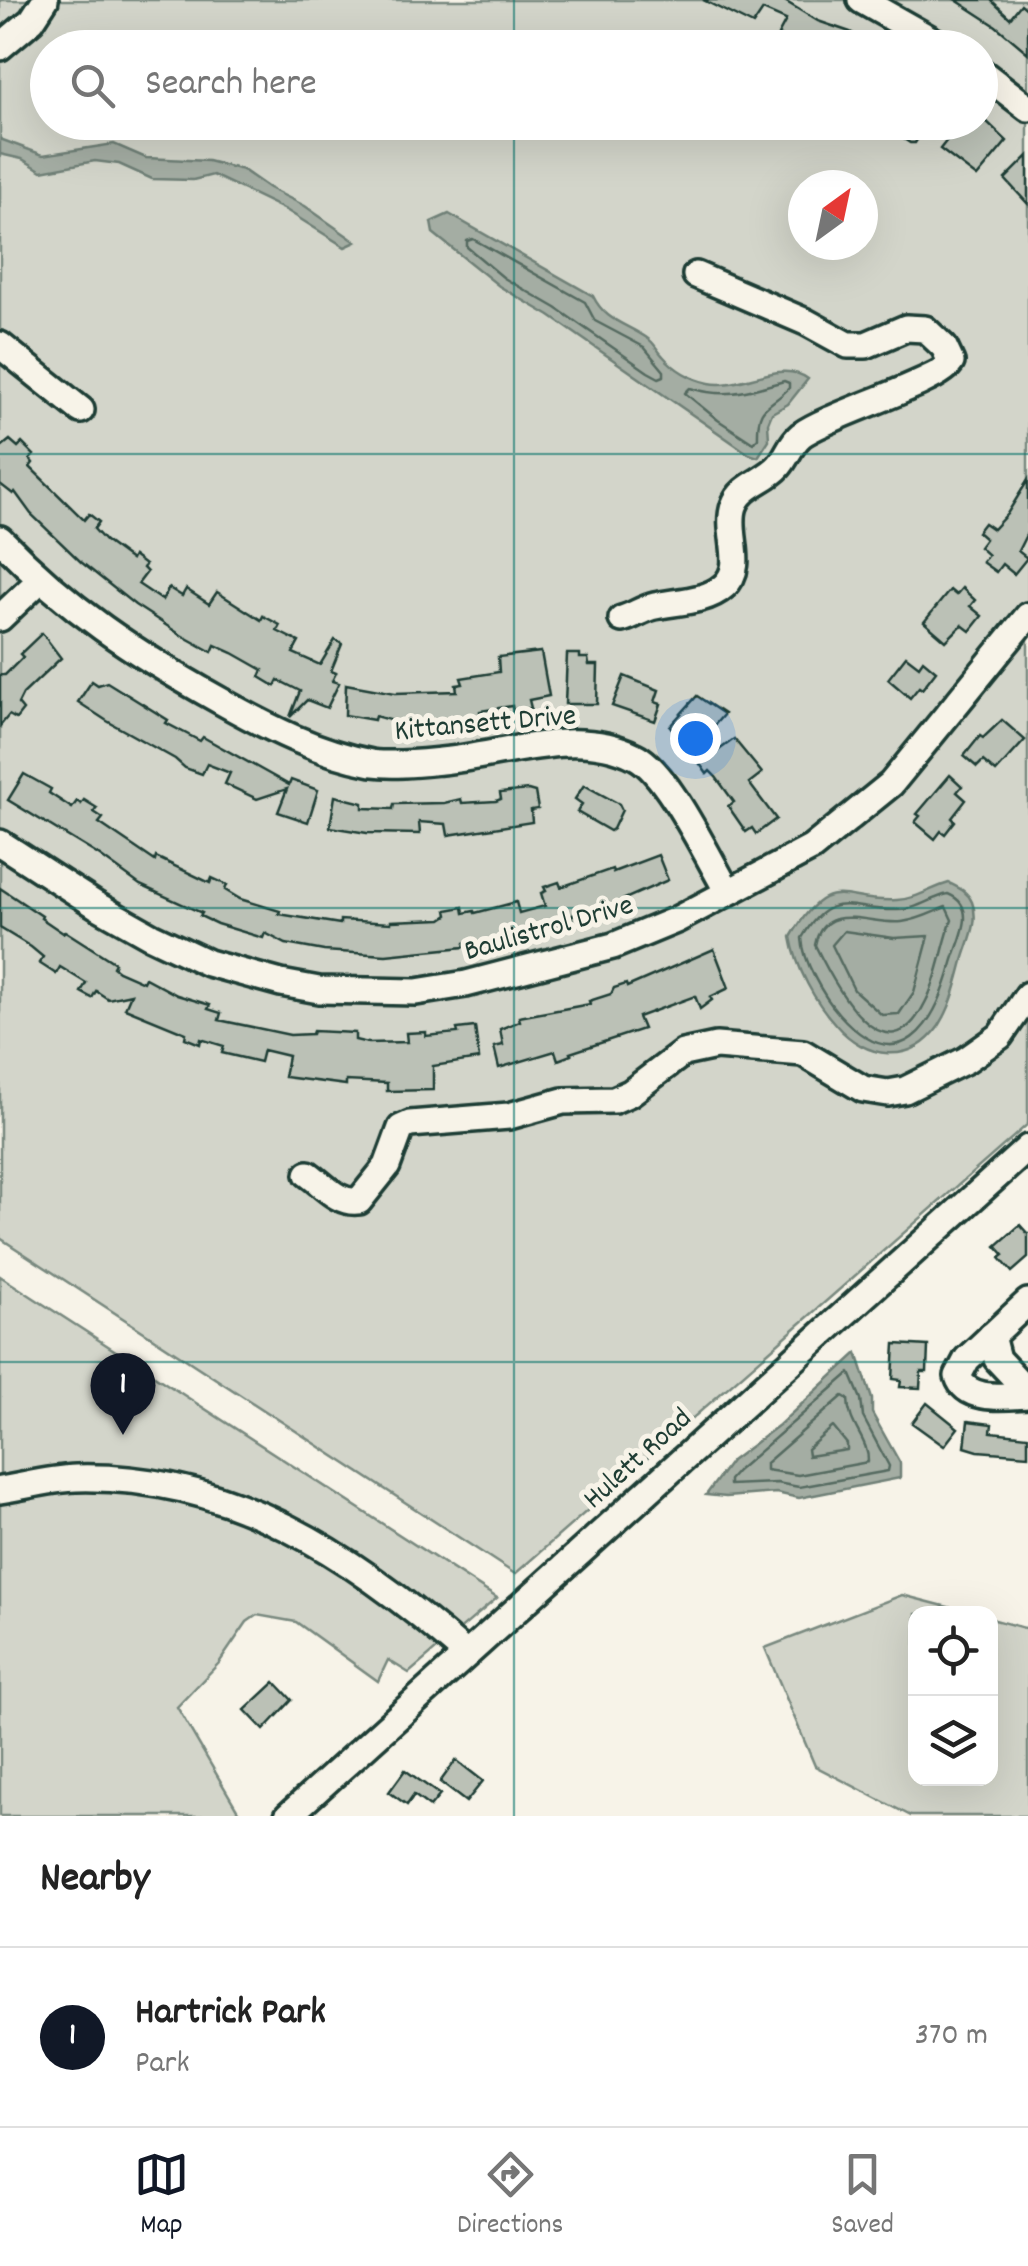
<!DOCTYPE html>
<style>
body{margin:0;font-family:Dekko,sans-serif;background:#f2f2f2;color:#222}
.controls{position:absolute;right:30px;bottom:30px;display:grid;overflow:hidden;border-radius:20px;box-shadow:0 10px 40px #0002}
.controls button{width:90px;height:90px;display:grid;place-items:center;padding:0;border:0;border-bottom:2px solid #e0e0e0;background:#fff;color:#222;font:50px sans-serif}
.compass{position:absolute;left:788px;top:170px;width:90px;height:90px;border-radius:50%;background:#fff;box-shadow:0 10px 40px #0002;rotate:33deg}
.you{position:absolute;left:695px;top:738px;width:35px;height:35px;margin:-25px;border:8px solid #fff;border-radius:50%;background:#1a73e8;box-shadow:0 0 0 15px #1a73e833}
.badge{display:grid;place-items:center;width:65px;height:65px;border-radius:50%;background:#111827;color:#fff;font-size:32px;font-weight:700}
.pin{position:absolute;translate:-50% -82px;filter:drop-shadow(0 2px 5px #0008)}
.pin::after{content:'';position:absolute;top:52px;width:35px;height:30px;background:inherit;clip-path:polygon(0 0,100% 0,50% 100%)}
.list{margin:0;padding:0;list-style:none}
h2{display:flex;justify-content:space-between;align-items:center;height:130px;margin:0;padding:0 40px;font-size:42px}
h2 small{font-size:32px;font-weight:400;color:#767676}
.list li{display:grid;grid-template-columns:65px 1fr auto;gap:30px;align-items:center;box-sizing:border-box;height:180px;padding:0 40px;border-top:2px solid #e0e0e0}
.list b{display:block;font-size:38px;white-space:nowrap}
.list p{margin:0;font-size:32px;white-space:nowrap;color:#767676}
.list em{font-size:32px;font-style:normal;color:#767676}
.icon{flex:none;width:55px;height:55px;fill:none;stroke:currentColor;stroke-width:2;stroke-linecap:round;stroke-linejoin:round}
.map{position:relative;flex:none;width:1028px;height:1816px;overflow:hidden}
.search{position:absolute;background:#fff;box-shadow:0 10px 40px #0002;left:30px;right:30px;top:30px;height:110px;display:flex;align-items:center;gap:25px;box-sizing:border-box;padding:0 35px;border-radius:55px;color:#767676;font-size:38px}
.sheet{height:310px;background:#fff}
nav{display:flex;justify-content:space-around;align-items:center;box-sizing:border-box;height:140px;border-top:2px solid #e0e0e0;background:#fff;font-size:28px;color:#767676}
nav a{display:grid;justify-items:center;gap:5px}
nav .on{color:#111827}
.map>svg:first-child{display:block}
</style>
<div class="map">
<svg width="1028" height="1816" viewBox="0 0 1028 1816">
<rect width="100%" height="100%" fill="#f7f3e8"/>
<filter id="ink" filterUnits="userSpaceOnUse"><feTurbulence type="fractalNoise" baseFrequency=".01" numOctaves="2"/><feDisplacementMap in="SourceGraphic" scale="20" xChannelSelector="R" yChannelSelector="G"/><feConvolveMatrix kernelMatrix="1 2 1 2 8 2 1 2 1" color-interpolation-filters="sRGB"/></filter>
<g filter="url(#ink)">
<!-- green -->
<g fill="#d3d5ca" stroke="#79897f" stroke-width="2.5" fill-rule="evenodd">
<path d="M0,0H1028V1124L515,1574L0,1238ZM48,48H980V122H48ZM803,185H863V245H803Z"/>
<path d="M0,1276L497,1598L409,1673L388,1660L378,1681L296,1622L257,1615L247,1622L219,1663L177,1707L241,1816H0Z"/>
<path d="M902,1595L971,1613L916,1614V1778H990L991,1619L1028,1629V1816H911L815,1766L765,1648Z"/>
</g>
<!-- water -->
<g fill="#a4ada3" stroke="#6f8077" stroke-width="2.5">
<path d="M0,139L43,155L114,144L146,158L208,161L243,170L269,188L305,206L356,242L345,247L286,210L213,175L193,180L152,179L119,164L95,161L42,171L22,159L0,154Z"/>
<path d="M449,214L593,296C605,321 625,323 647,338C654,342 657,350 663,356C675,370 691,379 709,383C742,390 780,358 808,379L788,404L772,413L768,423L769,440L758,457L749,454L550,316L499,286L433,233L431,222Z"/>
<path d="M949,883C959,888 967,891 972,902C980,922 968,942 963,961C957,983 952,1006 939,1026C911,1066 865,1059 836,1025C815,1002 796,968 791,937C830,870 841,904 897,900C917,899 931,888 949,883Z"/>
<path d="M857,1353L872,1399V1413L900,1463V1478L799,1498L776,1493L726,1497L706,1495L731,1461L779,1425Z"/>
</g>
<g fill="none" stroke-linecap="round" stroke-linejoin="round">
<!-- shore -->
<g stroke="#546a60" stroke-width="2.5">
<path d="M473,239L585,302L595,321L644,347L664,371V376L659,378L648,372L556,308L504,278L467,247V241Z"/>
<path d="M784,381L789,383V388C769,409 757,403 758,438L753,443L718,420L685,393L690,388C728,399 748,391 784,381Z"/>
<path d="M948,894C958,898 965,906 965,918C965,931 956,949 952,963C935,1026 900,1082 839,1014C823,996 803,961 802,938C832,886 851,912 897,910C917,910 930,898 948,894Z"/>
<path d="M946,907L952,920C942,946 939,976 926,1001C886,1085 834,984 815,945C824,899 871,926 902,922C919,920 931,913 946,907Z"/>
<path d="M844,931L894,938L929,936L914,992L899,1014L882,1015L854,990L832,945Z"/>
<path d="M850,1373L861,1399L863,1417L889,1466L888,1471L799,1487L777,1483L729,1485V1480L737,1471Z"/>
<path d="M843,1396L848,1399C848,1426 869,1439 868,1462L798,1475L766,1470V1463Z"/>
<path d="M833,1427L847,1444V1450L808,1456L807,1449Z"/>
</g>
</g>
<!-- building -->
<g fill="#bbc1b6" stroke="#1f3d34" stroke-width="2.5">
<path d="M703,0H783L818,21L850,32L877,48H837L821,38L816,48H802L778,35L786,20L763,10L753,25Z"/>
<path d="M956,0H991L1010,18L1021,4L1028,10V53L996,26Z"/>
<path d="M980,115L1007,141L977,177L940,149L959,125L967,131L974,122H980Z"/>
<path d="M878,122H928L915,143H910Z"/>
<path d="M1028,156V204L1005,179Z"/>
<path d="M10,440L18,447L22,443L34,455L30,459L33,463L30,467L84,520L89,514L99,522L94,529L105,541L131,560L133,556L145,565L143,568L147,572L138,584L162,600L169,588L182,596L186,589L209,604L217,592L261,620L263,616L280,625L277,631L299,642L293,653L320,665L335,640L342,644L331,671L336,673L332,681L339,683L327,708L307,700L290,717L300,691L278,680L275,686L260,677L263,670L233,653L215,645L212,652L181,635L135,605L81,562L31,514L15,492L13,494L0,484V448Z"/>
<path d="M1028,480V531L1018,551L1027,558L1014,574L1002,564L996,572L982,562L988,555L979,547L985,539L977,532L984,523L993,529L1007,514Z"/>
<path d="M962,588L975,600L970,606L982,616L970,631L962,625L946,641L924,622L950,590L956,595Z"/>
<path d="M42,633L61,658L23,694L18,704L23,710L16,719L9,715L0,726V675H5L23,657L20,654Z"/>
<path d="M541,652L549,696L529,700L531,708L513,712L512,706L480,711V715L463,719L404,724L375,716L374,720L345,715L346,684L395,693L457,691L456,685L463,684L461,678L499,672L498,657Z"/>
<path d="M567,654H580V658H588L589,665H598L597,704H565Z"/>
<path d="M906,656L919,666L923,660L936,671L922,689L919,687L910,698L888,679Z"/>
<path d="M624,676L659,690L655,702L661,704L655,721L612,706Z"/>
<path d="M92,681L98,685L107,682L168,720L166,723L200,741L203,737L289,785L291,780L318,790L308,822L278,812L287,789L257,799L225,784L230,773L207,764L202,774L185,768L175,759L107,721L78,702Z"/>
<path d="M697,696L724,714L691,752L670,726Z"/>
<path d="M1002,720L1025,740L996,772L983,761L977,767L964,756L980,736L983,738Z"/>
<path d="M734,739L762,773L749,783L776,819L756,834L752,828L746,832L728,806L734,802L716,777L710,771L707,774L700,764Z"/>
<path d="M24,774L51,789L49,793L72,808L77,801L81,804L84,800L97,808L94,812L103,818L99,823L155,861L156,857L210,883L212,878L227,885L225,890L240,899L280,911L279,914L340,924V920L391,923V921L442,919L448,915L447,910L463,907L464,913L474,911L475,913L516,902L519,913L545,906L541,893L546,891L544,887L559,882L561,887L612,869L613,872L658,855L668,880L609,906L607,902L572,915V919L499,940L465,943L464,947L386,955L324,951L286,944L265,933L263,938L217,924L200,916L202,913L140,885L100,856L8,800Z"/>
<path d="M950,775L962,786L957,792L966,800L952,818L955,821L945,834L941,831L935,839L915,822L920,816L917,814Z"/>
<path d="M584,785L619,804L622,810L613,829L610,831L577,812L582,804L575,799Z"/>
<path d="M528,790L535,792L538,809L531,810L532,822L448,835L446,824L419,822L420,834L367,833L330,827L335,796L363,803V808L393,809L394,804L444,803L461,799L462,803L496,801L501,799L500,793Z"/>
<path d="M0,888L42,916L41,918L63,933L65,931L115,963L113,967L118,971L143,982L145,978L177,995L210,1005L208,1009L221,1013L219,1020L290,1035L312,1034L313,1031L355,1033V1040L368,1043L407,1042L406,1033L426,1032V1036L458,1033L457,1029L475,1027L479,1059L433,1066V1090L387,1091V1083L346,1081V1085L284,1077L288,1056L263,1050L260,1062L222,1053L224,1046L201,1039L200,1044L185,1038L186,1033L125,1008L131,994L108,999L96,991L92,998L81,992L86,983L60,967L56,974L39,963L43,957L31,947L0,928Z"/>
<path d="M714,949L729,988L710,997L712,1000L700,1009L695,996L638,1017L643,1029L570,1053L571,1055L558,1060L555,1051L499,1068L494,1047L503,1045L500,1029L520,1021L519,1017L590,1004L589,1001L611,994L614,988L626,984L627,987Z"/>
<path d="M1020,1225L1028,1234V1258L1012,1272L1000,1258L1004,1255L996,1246Z"/>
<path d="M895,1344L928,1346L927,1372H921L920,1388L900,1387L901,1380L893,1379Z"/>
<path d="M927,1403L958,1428L944,1446L912,1423Z"/>
<path d="M968,1421L992,1424L991,1432L1028,1436V1455L978,1451L965,1447Z"/>
<path d="M275,1682L292,1700L264,1730L245,1710Z"/>
<path d="M456,1760L483,1781L466,1802L440,1782Z"/>
<path d="M405,1770L440,1795L430,1807L414,1795L407,1805L389,1792Z"/>
</g>
<g fill="none" stroke-linecap="round" stroke-linejoin="round">
<defs>
<g id="minor">
<path d="M861,0L946,48"/>
<path d="M0,47L32,20L45,0"/>
<path d="M980,71L1028,108"/>
<path d="M0,345L81,410"/>
<path d="M0,539C69,610 133,652 219,700C267,727 318,753 372,763C393,766 420,763 441,761C503,756 575,726 635,756C667,771 708,858 728,892"/>
<path d="M0,618L40,580"/>
<path d="M622,619C633,616 641,610 651,607C674,601 705,603 724,586C747,566 725,532 734,506C741,485 766,481 779,466C788,456 790,444 801,435C829,414 941,382 951,362L944,347L925,329L906,328L866,345H848L806,322L696,275"/>
<path d="M0,843L96,905L151,936L208,963L281,983L319,990L416,992L466,984L613,946L676,920L812,848L891,784L1028,616"/>
<path d="M308,1174C324,1185 338,1204 359,1201L387,1166L401,1128L410,1124L509,1116L563,1101L614,1100L630,1093L683,1053L716,1046L803,1053L863,1089L888,1093L905,1090L966,1060L1000,1036L1028,995"/>
<path d="M1028,1302L967,1359L958,1376C966,1402 1005,1396 1028,1395"/>
<path d="M991,1336L997,1359L1028,1392"/>
<path d="M0,1490C25,1486 51,1479 76,1478C231,1474 354,1556 466,1654"/>
<path d="M288,1816L1028,1148"/>
</g>
</defs>
<!-- minor casing -->
<use href="#minor" stroke="#1f3d34" stroke-width="32"/>
<!-- minor -->
<use href="#minor" stroke="#f7f3e8" stroke-width="25"/>
</g>
</g>
<!-- grid -->
<path fill="none" stroke="#0f766e" stroke-width="2.5" stroke-opacity="0.55" d="M514,0V48M514,122V1816M0,454H1028M0,908H1028M0,1362H1028"/>
<g text-anchor="middle" stroke-width="10" stroke-linejoin="round" paint-order="stroke">
<!-- street labels -->
<g font-size="30" fill="#1f3d34" stroke="#f7f3e8">
<text transform="translate(485 721) rotate(-5)" y="10">Kittansett Drive</text>
<text transform="translate(548 926) rotate(-16)" y="10">Baulistrol Drive</text>
<text transform="translate(636 1457) rotate(-42)" y="10">Hulett Road</text>
</g>
</g>
</svg>
<div class="controls">
<button><svg class="icon" aria-label="locate" viewBox="0 0 24 24"><circle cx="12" cy="12" r="6"/><path d="M12 2v4M12 18v4M2 12h4M18 12h4"/></svg></button>
<button><svg class="icon" aria-label="layers" viewBox="0 0 24 24"><path d="M12 4l9 5-9 5-9-5zM3 14l9 5 9-5"/></svg></button>
</div>
<svg class="compass" viewBox="-18 -18 36 36"><path d="M0-13l5 13h-10z" fill="#e53935"/><path d="M0 13l5-13h-10z" fill="#767676"/></svg>
<div class="you"></div>
<div class="pin badge" style="left:123px;top:1435px">1</div>
<div class="search"><svg class="icon" aria-label="search" viewBox="0 0 24 24"><circle cx="10" cy="10" r="6"/><path d="M15 15l6 6"/></svg>Search here</div>
</div>
<section class="sheet">
<h2>Nearby<small></small></h2>
<ul class="list">
<li><span class="badge">1</span><div><b>Hartrick Park</b><p>Park</p></div><em>370 m</em></li>
</ul>
</section>
<nav>
<a class="on"><svg class="icon" aria-label="map" viewBox="0 0 24 24"><path d="M3 6l6-2 6 2 6-2v14l-6 2-6-2-6 2zM9 4v14M15 6v14"/></svg>Map</a>
<a><svg class="icon" aria-label="directions" viewBox="0 0 24 24"><path d="M12 3l9 9-9 9-9-9zM9 14v-3h6M13 9l2 2-2 2"/></svg>Directions</a>
<a><svg class="icon" aria-label="saved" viewBox="0 0 24 24"><path d="M7 4h10v16l-5-4-5 4z"/></svg>Saved</a>
</nav>
